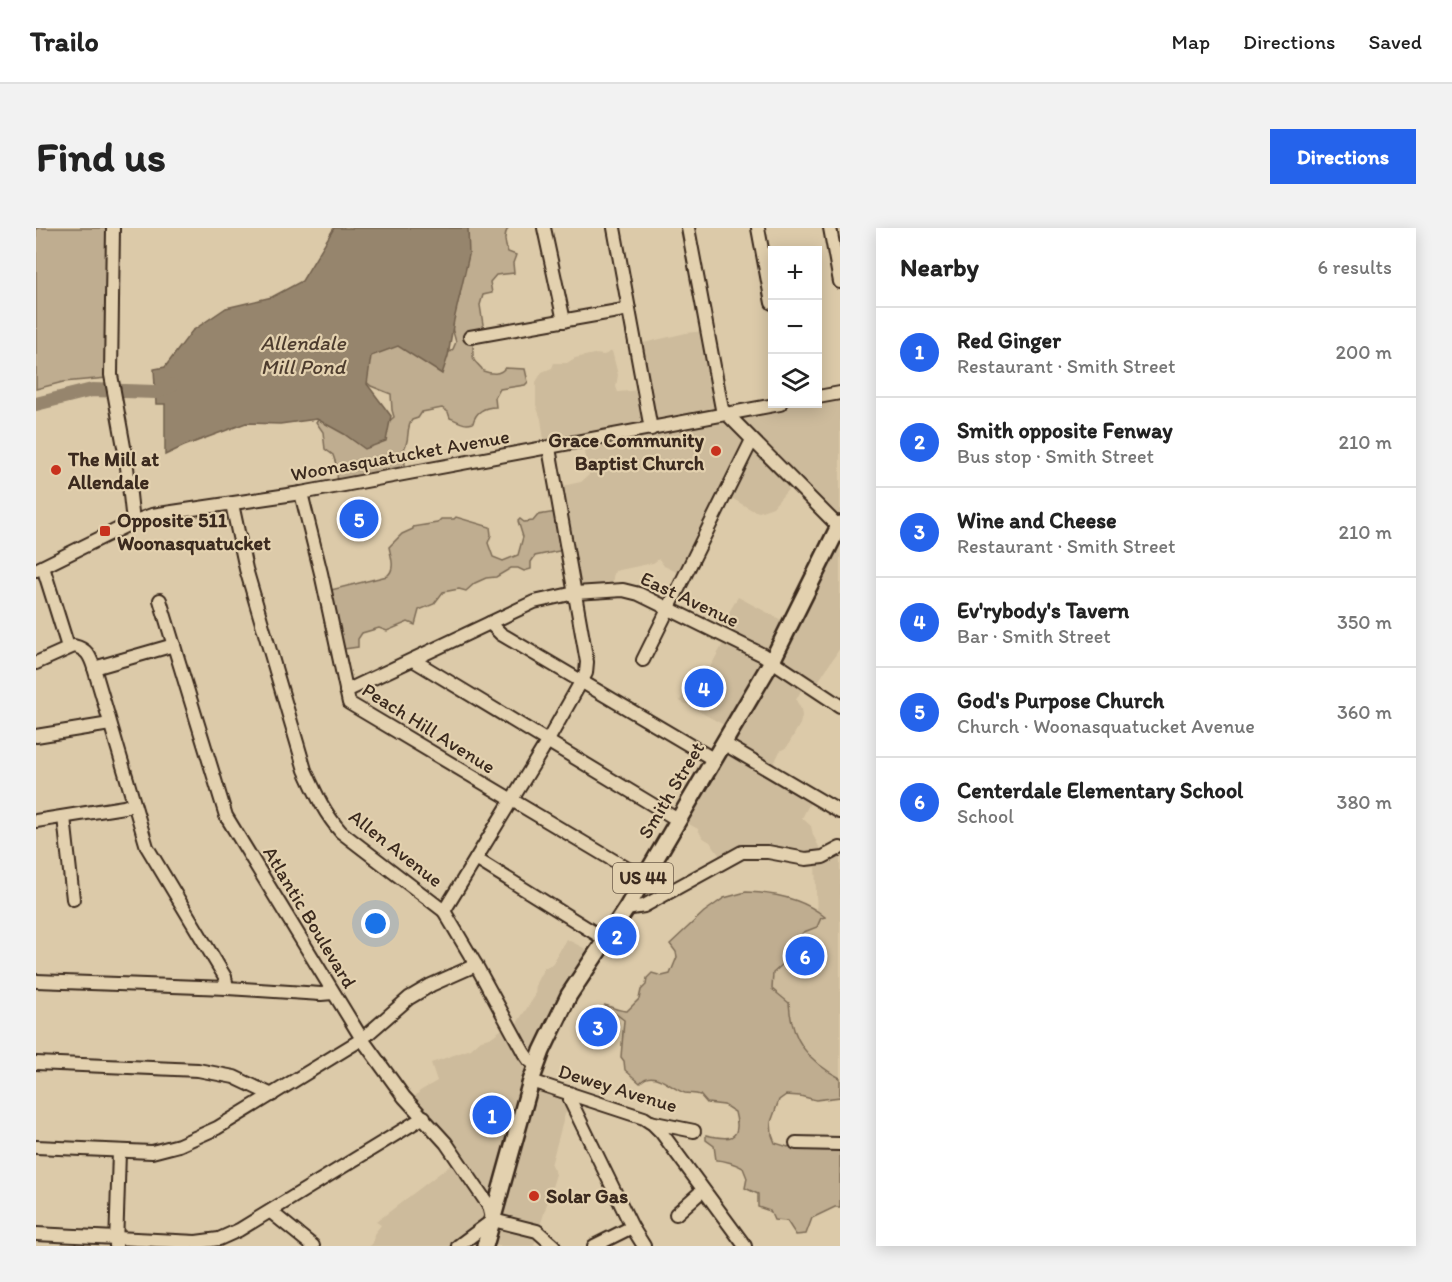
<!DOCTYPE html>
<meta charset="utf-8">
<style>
body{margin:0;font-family:Itim,sans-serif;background:#f2f2f2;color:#222}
.controls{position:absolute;right:18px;top:18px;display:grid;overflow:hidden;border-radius:0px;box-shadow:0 3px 15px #0003}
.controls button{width:54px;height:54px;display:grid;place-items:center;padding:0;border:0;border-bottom:2px solid #e0e0e0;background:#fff;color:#222;font:30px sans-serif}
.you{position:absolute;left:340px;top:696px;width:21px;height:21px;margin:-15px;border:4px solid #fff;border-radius:50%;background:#1a73e8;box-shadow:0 0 0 9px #1a73e833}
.badge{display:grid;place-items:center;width:39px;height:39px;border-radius:50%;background:#2563eb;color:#fff;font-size:20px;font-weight:700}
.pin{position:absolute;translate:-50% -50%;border:3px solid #fff;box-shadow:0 2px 6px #0006}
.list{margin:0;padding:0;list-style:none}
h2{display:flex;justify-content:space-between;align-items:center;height:78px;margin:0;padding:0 24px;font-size:26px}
h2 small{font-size:20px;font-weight:400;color:#767676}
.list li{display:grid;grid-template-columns:39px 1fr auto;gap:18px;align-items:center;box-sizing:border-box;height:90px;padding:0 24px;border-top:2px solid #e0e0e0}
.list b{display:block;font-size:22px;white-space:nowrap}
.list p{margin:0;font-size:20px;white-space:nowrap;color:#767676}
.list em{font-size:20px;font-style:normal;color:#767676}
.icon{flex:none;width:33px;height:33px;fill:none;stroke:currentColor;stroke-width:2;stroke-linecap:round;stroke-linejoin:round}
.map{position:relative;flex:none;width:804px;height:1018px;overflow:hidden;border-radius:0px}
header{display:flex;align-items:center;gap:36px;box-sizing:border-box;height:84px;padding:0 30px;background:#fff;border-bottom:2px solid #e0e0e0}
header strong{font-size:28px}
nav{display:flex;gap:33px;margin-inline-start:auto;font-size:21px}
.intro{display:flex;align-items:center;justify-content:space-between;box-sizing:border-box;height:144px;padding:0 36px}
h1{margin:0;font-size:42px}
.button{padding:15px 27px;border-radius:0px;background:#2563eb;color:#fff;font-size:21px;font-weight:700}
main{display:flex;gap:36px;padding:0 36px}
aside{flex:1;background:#fff;border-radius:0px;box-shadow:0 3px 15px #0003}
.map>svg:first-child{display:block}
</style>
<header>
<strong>Trailo</strong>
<nav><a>Map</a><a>Directions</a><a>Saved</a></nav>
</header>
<div class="intro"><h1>Find us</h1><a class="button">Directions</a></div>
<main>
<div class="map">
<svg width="804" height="1018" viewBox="0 0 804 1018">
<rect width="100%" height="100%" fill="#dccaa9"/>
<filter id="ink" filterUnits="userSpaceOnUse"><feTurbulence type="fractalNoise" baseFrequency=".0167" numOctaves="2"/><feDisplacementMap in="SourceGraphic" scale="12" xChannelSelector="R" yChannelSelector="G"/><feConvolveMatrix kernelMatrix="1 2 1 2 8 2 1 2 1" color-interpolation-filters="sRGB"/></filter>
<g filter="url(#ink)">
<!-- built -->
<g fill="#cdbb9c">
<path d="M668,103L688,186L744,176H782V168L804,163V420L778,460L768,457L760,472L765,481L766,488L764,496L751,519L744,523L735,542L777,569L766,590L775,598L777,607L787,627L721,622L686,631L674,614L666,609L662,601L640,589L688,497L644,473L664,439L672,443L688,414L679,408L702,369L751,395L800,301L755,258L737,279L723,284L716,282L687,265L645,346L628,338L623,331L617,335L579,343L577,349V361L539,365L517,260L545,254L553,247L546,214L509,219L505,191L500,177V154L506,144L516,140L518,135H531L539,130L558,126L568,127L576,123L582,147L580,159L582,164L604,162L599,117L650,105Z"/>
<path d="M804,627V862L760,860L731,766L737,689L781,690L779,635Z"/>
<path d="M530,711L554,723L494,851L523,862L536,880L529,886L515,937L520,946L498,1018H334L337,1015L338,1006L345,997L340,994L421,932L373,875L384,863L401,853L395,835L435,821L445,812L454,810L469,799L475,804L499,768L500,755L508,740L516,737Z"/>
</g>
<!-- green -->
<g fill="#bfad90" stroke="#7d6c57" stroke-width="1.5">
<path d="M0,0H71L69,133L71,150L27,154L0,161Z"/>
<path d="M414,0H472C467,8 469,16 472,24L480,27L477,35L478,45L460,47L454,54L456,65L447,67L444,77L448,103L439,106C438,113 435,125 438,132C440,136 445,138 447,143C456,146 463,147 469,140L489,141L492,154L489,157L464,161L459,170L460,179C448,179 440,183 437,195C427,198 423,193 414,190L412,184L406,180L386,184L382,190L376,192C369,201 375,213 367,222L370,244L302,256L300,236L297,227L289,221L287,204L280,194L291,186L350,196L358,189L356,182L355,166L335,158L325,149L324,134L359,110L408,129L417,121L420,114L416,100L418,84L424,67Z"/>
<path d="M520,284L528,322L499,328L495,334V341L488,343L482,340H475L460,349L450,350L439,355L430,363L423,361L407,364L398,376L383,382L379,397L372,394L351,403L343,400L326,405L322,411V419L301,422L287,364L351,348C360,341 355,329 353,319L366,306L377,301V299L401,295L405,291H418L420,289L454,299L455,307L452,315L457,329L467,333L482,327L487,309L482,293L484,291L488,294L497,293L502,287Z"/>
<path d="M710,664C738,665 767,670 789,689L785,690L781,699L768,704L765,707L768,717L737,745L736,761L753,775C755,812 773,834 804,850V869L780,872L764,868L750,867L743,872L735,894L736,907L739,915L752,919L762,913L804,914V979H799L776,990L770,1006L760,1007L751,993L738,992L734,983L722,979V966L709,960L711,950L707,940C700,936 688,932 680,932L678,918L670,912V907C692,912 707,914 699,884L688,877L671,875L664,867C659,865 655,866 649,865C635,861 617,839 604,855L589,842L588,833L585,829L588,792L568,777C577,779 582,783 591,783L603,771L605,762L610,757L611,750L616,745L626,748L634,746L641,729L640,724L634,716L668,684L688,670Z"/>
</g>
<!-- water -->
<path fill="#96856d" stroke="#72614d" stroke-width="1.5" d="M298,0H432L433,27L418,92L412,128L406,146L362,118L335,128L331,156L355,188L350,213L329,221L308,206L281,191L244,196L210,195L148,218L129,227V176H120L118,141L129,139L156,103L190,80L236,69L266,53Z"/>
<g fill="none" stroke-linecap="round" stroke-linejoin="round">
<!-- river -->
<path stroke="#96856d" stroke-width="14" d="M0,176L56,162L120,164L136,157"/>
<defs>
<g id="minor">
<path d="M77,0L75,147L90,230L97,294"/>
<path d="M508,0L528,93"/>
<path d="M578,0L615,201"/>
<path d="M652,0L686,181L803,299"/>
<path d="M722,0L736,75"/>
<path d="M794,0L804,54"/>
<path d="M434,109L593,81"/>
<path d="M782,169L804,165"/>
<path d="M265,265L285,345L313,475L607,650"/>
<path d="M196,276L210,341L269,542C279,564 288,585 305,604L408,683L440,737L488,825L493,832L500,837"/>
<path d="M7,339L32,419"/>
<path d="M0,342L97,294L116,287L265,265L744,176"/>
<path d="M124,372L190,588L326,811L368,869L410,915L453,978L456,990"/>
<path d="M454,395L465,406L677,531"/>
<path d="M377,432L642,592"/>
<path d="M607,432L716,212"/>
<path d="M0,435L38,418C51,421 54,428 58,440L111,619L189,749L191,760"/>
<path d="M58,440L138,417"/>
<path d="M310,463L498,374L539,365L587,362L603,366L727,427L804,478"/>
<path d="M0,508L74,496"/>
<path d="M687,515L804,584"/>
<path d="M28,589L37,671"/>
<path d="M0,593L88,579L97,576"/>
<path d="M440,631L570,712"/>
<path d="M590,681L608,678L706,624H732L770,631L787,629L804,620"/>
<path d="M408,683L511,514L550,445L551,434L513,220"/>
<path d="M0,753L191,760L285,766L297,765"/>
<path d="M0,835L162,842L198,849L236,867"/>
<path d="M495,853L608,890L614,894L658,903"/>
<path d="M534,865V872L596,999L608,1018"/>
<path d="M615,894L625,904L709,1018"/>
<path d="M760,915L804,916"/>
<path d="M0,919L116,924L143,917L181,900L326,811L373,770L395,757L440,737"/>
<path d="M235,984L277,1018"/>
<path d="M640,986L667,962"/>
<path d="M457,992L501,1003L518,1018"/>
<path d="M0,1006L160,1014L183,1011L203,1002L388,889"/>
<path d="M80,1018L83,924"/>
<path d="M422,1018L457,992"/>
<path d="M558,1018L596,999"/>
</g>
<path id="major" d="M449,1018L495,853L506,823L533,767L590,681L736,433L804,296"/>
</defs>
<!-- minor casing -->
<use href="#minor" stroke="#3b2a1e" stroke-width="16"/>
<!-- major casing -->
<use href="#major" stroke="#3b2a1e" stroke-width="20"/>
<!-- minor -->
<use href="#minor" stroke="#e3d1af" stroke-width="12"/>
<!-- major -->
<use href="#major" stroke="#e3d1af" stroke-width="15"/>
</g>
</g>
<!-- markers -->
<g fill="#c8321e" stroke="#e3d1af" stroke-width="2">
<circle cx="680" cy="223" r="6"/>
<circle cx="20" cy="242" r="6"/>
<rect x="63" y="297" width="12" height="12" rx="3"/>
<circle cx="498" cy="968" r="6"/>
</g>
<g text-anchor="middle" stroke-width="4.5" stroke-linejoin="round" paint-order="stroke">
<!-- shield labels -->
<rect fill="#e3d1af" stroke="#6d5c4a" stroke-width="1.5" x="577" y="635" width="60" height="30" rx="4.5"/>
<g font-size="18" font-weight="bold" fill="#3b2a1e">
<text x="607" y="656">US 44</text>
</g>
<!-- poi labels -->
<g font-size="20" font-weight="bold" fill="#3b2a1e" stroke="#e3d1af" text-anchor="start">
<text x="668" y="219" text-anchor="end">Grace Community<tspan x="668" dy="23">Baptist Church</tspan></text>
<text x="32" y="238">The Mill at<tspan x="32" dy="23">Allendale</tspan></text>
<text x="81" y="299">Opposite 511<tspan x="81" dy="23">Woonasquatucket</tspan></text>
<text x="510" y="975">Solar Gas</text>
</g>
<!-- street labels -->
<g font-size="20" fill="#3b2a1e" stroke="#e3d1af">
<text transform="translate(364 227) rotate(-10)" y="7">Woonasquatucket Avenue</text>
<text transform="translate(654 371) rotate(25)" y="7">East Avenue</text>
<text transform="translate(393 500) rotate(32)" y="7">Peach Hill Avenue</text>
<text transform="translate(635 562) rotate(-59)" y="7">Smith Street</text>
<text transform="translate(360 620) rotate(38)" y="7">Allen Avenue</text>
<text transform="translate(274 689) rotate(59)" y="7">Atlantic Boulevard</text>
<text transform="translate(582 860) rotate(17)" y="7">Dewey Avenue</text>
</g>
<!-- water labels -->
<g font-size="21" font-style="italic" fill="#4d3c2e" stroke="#e3d1af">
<text x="267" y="122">Allendale<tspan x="267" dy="24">Mill Pond</tspan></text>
</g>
</g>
</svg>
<div class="controls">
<button>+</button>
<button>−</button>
<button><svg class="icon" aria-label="layers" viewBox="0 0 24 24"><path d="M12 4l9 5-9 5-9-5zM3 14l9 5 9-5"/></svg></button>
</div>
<div class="you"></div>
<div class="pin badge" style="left:456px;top:887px">1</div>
<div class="pin badge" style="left:581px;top:708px">2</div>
<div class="pin badge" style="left:562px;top:799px">3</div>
<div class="pin badge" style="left:668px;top:460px">4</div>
<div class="pin badge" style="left:323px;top:291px">5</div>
<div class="pin badge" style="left:769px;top:728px">6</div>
</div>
<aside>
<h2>Nearby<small>6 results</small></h2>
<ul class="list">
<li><span class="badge">1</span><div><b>Red Ginger</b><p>Restaurant · Smith Street</p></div><em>200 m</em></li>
<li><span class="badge">2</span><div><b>Smith opposite Fenway</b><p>Bus stop · Smith Street</p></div><em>210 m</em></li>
<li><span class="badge">3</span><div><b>Wine and Cheese</b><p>Restaurant · Smith Street</p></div><em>210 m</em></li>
<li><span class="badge">4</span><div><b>Ev'rybody's Tavern</b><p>Bar · Smith Street</p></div><em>350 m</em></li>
<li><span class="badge">5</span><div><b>God's Purpose Church</b><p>Church · Woonasquatucket Avenue</p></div><em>360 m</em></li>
<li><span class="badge">6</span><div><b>Centerdale Elementary School</b><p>School</p></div><em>380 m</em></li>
</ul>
</aside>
</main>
